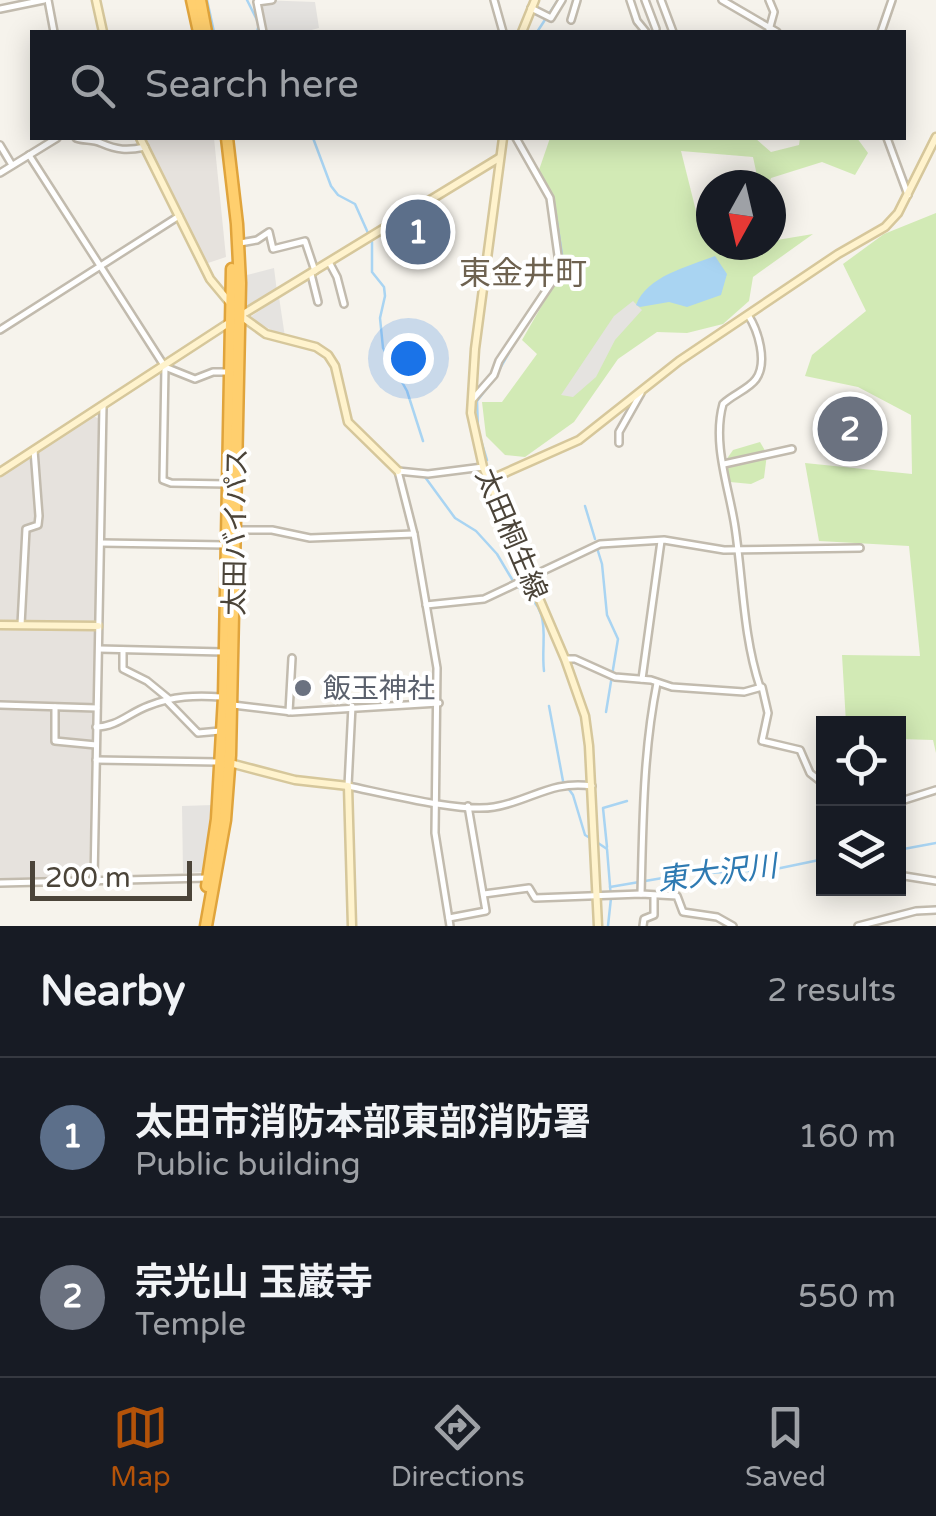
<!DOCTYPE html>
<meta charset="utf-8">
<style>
body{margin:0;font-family:"Varela Round","Noto Sans JP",sans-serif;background:#20242c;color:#f1f3f6}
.controls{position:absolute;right:30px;bottom:30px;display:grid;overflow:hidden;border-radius:0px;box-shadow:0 5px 25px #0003}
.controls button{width:90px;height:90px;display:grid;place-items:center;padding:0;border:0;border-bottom:2px solid #363941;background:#171b24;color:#f1f3f6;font:50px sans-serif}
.compass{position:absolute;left:696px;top:170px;width:90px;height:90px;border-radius:50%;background:#171b24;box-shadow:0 5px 25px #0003;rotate:188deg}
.scale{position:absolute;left:30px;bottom:25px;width:162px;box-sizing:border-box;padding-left:10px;border:5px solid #4b4439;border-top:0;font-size:28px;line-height:35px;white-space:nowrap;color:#4b4439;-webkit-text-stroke:8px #fff;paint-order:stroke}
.you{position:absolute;left:408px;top:358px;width:35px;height:35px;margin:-25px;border:8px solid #fff;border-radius:50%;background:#1a73e8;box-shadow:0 0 0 15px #1a73e833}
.badge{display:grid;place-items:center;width:65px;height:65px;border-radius:50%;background:#b45309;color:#fff;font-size:32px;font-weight:700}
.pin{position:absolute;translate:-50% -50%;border:5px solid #fff;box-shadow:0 2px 10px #0006}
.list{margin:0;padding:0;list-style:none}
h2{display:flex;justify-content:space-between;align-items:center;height:130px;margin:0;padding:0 40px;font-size:42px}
h2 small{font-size:32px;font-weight:400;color:#9ea1a6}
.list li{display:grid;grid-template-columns:65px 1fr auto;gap:30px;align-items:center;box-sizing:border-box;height:160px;padding:0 40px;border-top:2px solid #363941}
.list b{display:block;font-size:38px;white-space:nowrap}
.list p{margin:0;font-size:32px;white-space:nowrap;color:#9ea1a6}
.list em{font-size:32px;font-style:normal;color:#9ea1a6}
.icon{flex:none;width:55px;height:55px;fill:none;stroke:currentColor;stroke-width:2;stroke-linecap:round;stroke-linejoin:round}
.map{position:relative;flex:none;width:936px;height:926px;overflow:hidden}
.search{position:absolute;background:#171b24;box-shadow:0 5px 25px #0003;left:30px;right:30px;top:30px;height:110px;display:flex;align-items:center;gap:25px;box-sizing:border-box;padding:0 35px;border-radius:0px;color:#9ea1a6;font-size:38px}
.sheet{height:450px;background:#171b24}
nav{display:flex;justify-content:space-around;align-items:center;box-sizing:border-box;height:140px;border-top:2px solid #363941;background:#171b24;font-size:28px;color:#9ea1a6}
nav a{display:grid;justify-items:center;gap:5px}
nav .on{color:#b45309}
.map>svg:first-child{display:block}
</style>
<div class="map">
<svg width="936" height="926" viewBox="0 0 936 926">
<rect width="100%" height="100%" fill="#f6f3ec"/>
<!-- industrial -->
<g fill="#e6e2dd">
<path d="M145,138H214L226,257L205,264Z"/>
<path d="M93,416L100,419L89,873L84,877L0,880V475Z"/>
</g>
<!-- green -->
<g fill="#d2eab5">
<path d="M550,138H755L771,152L799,145L800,138H857L868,153L855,175L822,162L771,178L769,185H759L753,157L681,151L699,223L711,234V245H723L737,257L759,245H771V241L813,234L753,277L749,301L723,324L687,333L657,332L618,359L574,422L525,457L505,455L486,436L482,402H502L537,354L522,340L564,267L553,197L539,170Z"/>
<path d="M936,213V753L933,740L899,739L898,724L846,723L842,655L920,656L909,546L819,541L805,463L912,474L911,415L858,387L805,376L812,355L866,311L843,264L884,234Z"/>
<path d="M760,442L767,454L764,478L751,484L730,482L726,460L733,450Z"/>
</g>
<!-- parking -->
<g fill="#e5e3e0">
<path d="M259,0L315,2L319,28L304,32H265Z"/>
<path d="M274,268L277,292L247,310V275Z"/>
<path d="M279,297L285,337L249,318Z"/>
<path d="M633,301L642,310L615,340L596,377L573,397L561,395L614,316Z"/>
<path d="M213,805L204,872L183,873L182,806Z"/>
</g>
<!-- water -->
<path fill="#a9d4f2" d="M715,256L727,274L721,295L687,307L669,302L640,307L636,305C647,276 687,267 715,256Z"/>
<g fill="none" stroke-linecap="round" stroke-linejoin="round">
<!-- stream -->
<g stroke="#a9d4f2" stroke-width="2.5">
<path d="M207,0L214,32"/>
<path d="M247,0L259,24L257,32"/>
<path d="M537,32L558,0"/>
<path d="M313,138L331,186L338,195L355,204L372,242V272L384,287L385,296L380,318L383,348L407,391L423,441"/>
<path d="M519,138L553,197L564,267L526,325"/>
<path d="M498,372L519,335"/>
<path d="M478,430L477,401L494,379"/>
<path d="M480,437L487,460"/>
<path d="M425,477L455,518L476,531L497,554L513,581"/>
<path d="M585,506L595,539"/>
<path d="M597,548L602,564L607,615L618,639L606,712"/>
<path d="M518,587C555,612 540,636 544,671"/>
<path d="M549,706L563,781L573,795L585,835L590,838"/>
<path d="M598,843L607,849L611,898L608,926"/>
<path d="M607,847L603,808L627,801"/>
<path d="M898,850L936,843"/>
<path d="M610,887L686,874L771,870L824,859"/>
</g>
<defs>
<g id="street">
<path d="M48,0L54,32"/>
<path d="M494,0L503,32"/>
<path d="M630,0L637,21L646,32"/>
<path d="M645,0L656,29"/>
<path d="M661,0L673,32"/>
<path d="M722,0L777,32"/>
<path d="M531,8L551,18L562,0"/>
<path d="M0,9L44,0"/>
<path d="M571,20L577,0"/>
<path d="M769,30L774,12L769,0"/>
<path d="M263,32L257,2L272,0"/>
<path d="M881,32L892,0"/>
<path d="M76,138C84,141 93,139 101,143C117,150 127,151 145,147"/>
<path d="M887,138L908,195"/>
<path d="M0,145L12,165"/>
<path d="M29,155L165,367L195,379L213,372H231"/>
<path d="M0,173L57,138"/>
<path d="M240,243L257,240L269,232L273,249L305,241L315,271"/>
<path d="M329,262L337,277L344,304"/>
<path d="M311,274L318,302"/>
<path d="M748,315C758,330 768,362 756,379C749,389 732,395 723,404C712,444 729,487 735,527C743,580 743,636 760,687"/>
<path d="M0,330L179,216"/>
<path d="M165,367L163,480L171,483L226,484"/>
<path d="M473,399L494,375L499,361L560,270L550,198L516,138"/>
<path d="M619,443V432L641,393"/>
<path d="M724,464L792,449"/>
<path d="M235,530H272L310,538L414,534"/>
<path d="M101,543L225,545"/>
<path d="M426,605L484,599L600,544L664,540L724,550L860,548"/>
<path d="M21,625L26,529L38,525L39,516L34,450"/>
<path d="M99,649L223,652"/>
<path d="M123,650V669L147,681L169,699"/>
<path d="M565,659H575L615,677L651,680L672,687L744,692L762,687L768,713L762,741L800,750L810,773L824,784"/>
<path d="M642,679L661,541"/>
<path d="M166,700L198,733L220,731"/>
<path d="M0,705L97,708"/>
<path d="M233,705L292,712L439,703"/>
<path d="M352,706L348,786C383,793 462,813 494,807C531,801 551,780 592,786"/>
<path d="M55,707V741L96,745"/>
<path d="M289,712L292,658"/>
<path d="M96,727C117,727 129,713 148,706C173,696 196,695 221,697"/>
<path d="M96,760L218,762"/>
<path d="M898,802L936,790"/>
<path d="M898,875L936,881"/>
<path d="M94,880L103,406"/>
<path d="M0,883L207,878"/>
<path d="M484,894L529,888L535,898L641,894L677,896L683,912L717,917L733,926"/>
<path d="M641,894C643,822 643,753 657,683"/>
<path d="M449,918L486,911L468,806"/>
<path d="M450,926L435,833L437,668L414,534L398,471L428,474L483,467"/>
<path d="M643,926L644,919L654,915V896"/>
<path d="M858,926L916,911L936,910"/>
</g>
<g id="secondary">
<path d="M96,0L103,32"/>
<path d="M522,32L535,0"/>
<path d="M140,138L210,279L230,303"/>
<path d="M503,138L475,349L471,413L483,467L565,659L585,716L589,746L598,926"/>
<path d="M241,316L266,334L316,347L328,355L335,366L348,422L398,471"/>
<path d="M0,472L227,324L499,158"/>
<path d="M489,480L579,440L679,361L838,254L885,227L898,213L936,137"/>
<path d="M0,625L98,626"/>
<path d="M230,763L295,780L348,786L352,926"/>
</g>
<g id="highway">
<path d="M192,0L199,32"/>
<path d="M200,0L206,32"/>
<path d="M207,886L217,819L224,697L232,269"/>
<path d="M206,926L225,820L230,755L240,283L237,224L227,138"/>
</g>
</defs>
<!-- street casing -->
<use href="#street" stroke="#c2bbae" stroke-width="10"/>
<!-- secondary casing -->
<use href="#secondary" stroke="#d6c79b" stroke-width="11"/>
<!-- highway casing -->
<use href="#highway" stroke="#e0a43c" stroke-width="15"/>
<!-- street -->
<use href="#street" stroke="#fff" stroke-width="5"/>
<!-- secondary -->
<use href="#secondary" stroke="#fff3cd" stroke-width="6"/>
<!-- highway -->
<use href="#highway" stroke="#ffcf6e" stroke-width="10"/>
</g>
<!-- markers -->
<circle fill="#6b7280" stroke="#fff" stroke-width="4" cx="303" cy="688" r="10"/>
<g text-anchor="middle" stroke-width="8" stroke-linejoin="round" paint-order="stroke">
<!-- street labels -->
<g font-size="28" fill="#4b4439" stroke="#fff">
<text transform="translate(235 532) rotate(-89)" y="10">太田バイパス</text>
<text transform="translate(512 534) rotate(67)" y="10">太田桐生線</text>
</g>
<!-- worship labels -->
<g font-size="28" fill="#5b616d" stroke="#fff" text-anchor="start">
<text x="323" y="698">飯玉神社</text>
</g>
<!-- water labels -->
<g font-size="30" font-style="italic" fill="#2e7ab2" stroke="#fff">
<text transform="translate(717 873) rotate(-7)" y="10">東大沢川</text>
</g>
<!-- quarter labels -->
<g font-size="32" fill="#6e6250" stroke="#fff">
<text x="523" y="284">東金井町</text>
</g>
</g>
</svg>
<div class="controls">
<button><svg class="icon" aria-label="locate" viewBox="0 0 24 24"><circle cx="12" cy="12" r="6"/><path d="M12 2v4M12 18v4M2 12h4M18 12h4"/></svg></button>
<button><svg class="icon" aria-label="layers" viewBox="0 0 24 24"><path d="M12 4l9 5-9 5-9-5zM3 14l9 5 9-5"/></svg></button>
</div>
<svg class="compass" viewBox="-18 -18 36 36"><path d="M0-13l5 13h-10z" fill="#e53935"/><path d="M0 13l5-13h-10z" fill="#9ea1a6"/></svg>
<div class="scale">200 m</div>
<div class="you"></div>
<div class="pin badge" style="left:418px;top:232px;background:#5c6f8a">1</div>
<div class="pin badge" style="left:850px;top:429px;background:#6b7280">2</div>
<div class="search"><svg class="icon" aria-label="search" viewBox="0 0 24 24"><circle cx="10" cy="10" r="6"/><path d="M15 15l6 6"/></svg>Search here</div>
</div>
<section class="sheet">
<h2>Nearby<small>2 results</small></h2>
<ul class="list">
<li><span class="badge" style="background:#5c6f8a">1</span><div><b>太田市消防本部東部消防署</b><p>Public building</p></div><em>160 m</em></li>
<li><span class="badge" style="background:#6b7280">2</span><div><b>宗光山 玉巌寺</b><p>Temple</p></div><em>550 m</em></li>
</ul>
</section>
<nav>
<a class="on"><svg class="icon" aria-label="map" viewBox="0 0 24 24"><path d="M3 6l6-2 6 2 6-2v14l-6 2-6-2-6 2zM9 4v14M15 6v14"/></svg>Map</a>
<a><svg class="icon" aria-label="directions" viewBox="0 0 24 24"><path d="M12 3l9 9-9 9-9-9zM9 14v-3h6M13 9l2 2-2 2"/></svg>Directions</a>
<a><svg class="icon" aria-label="saved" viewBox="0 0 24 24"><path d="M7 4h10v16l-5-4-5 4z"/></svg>Saved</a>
</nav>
